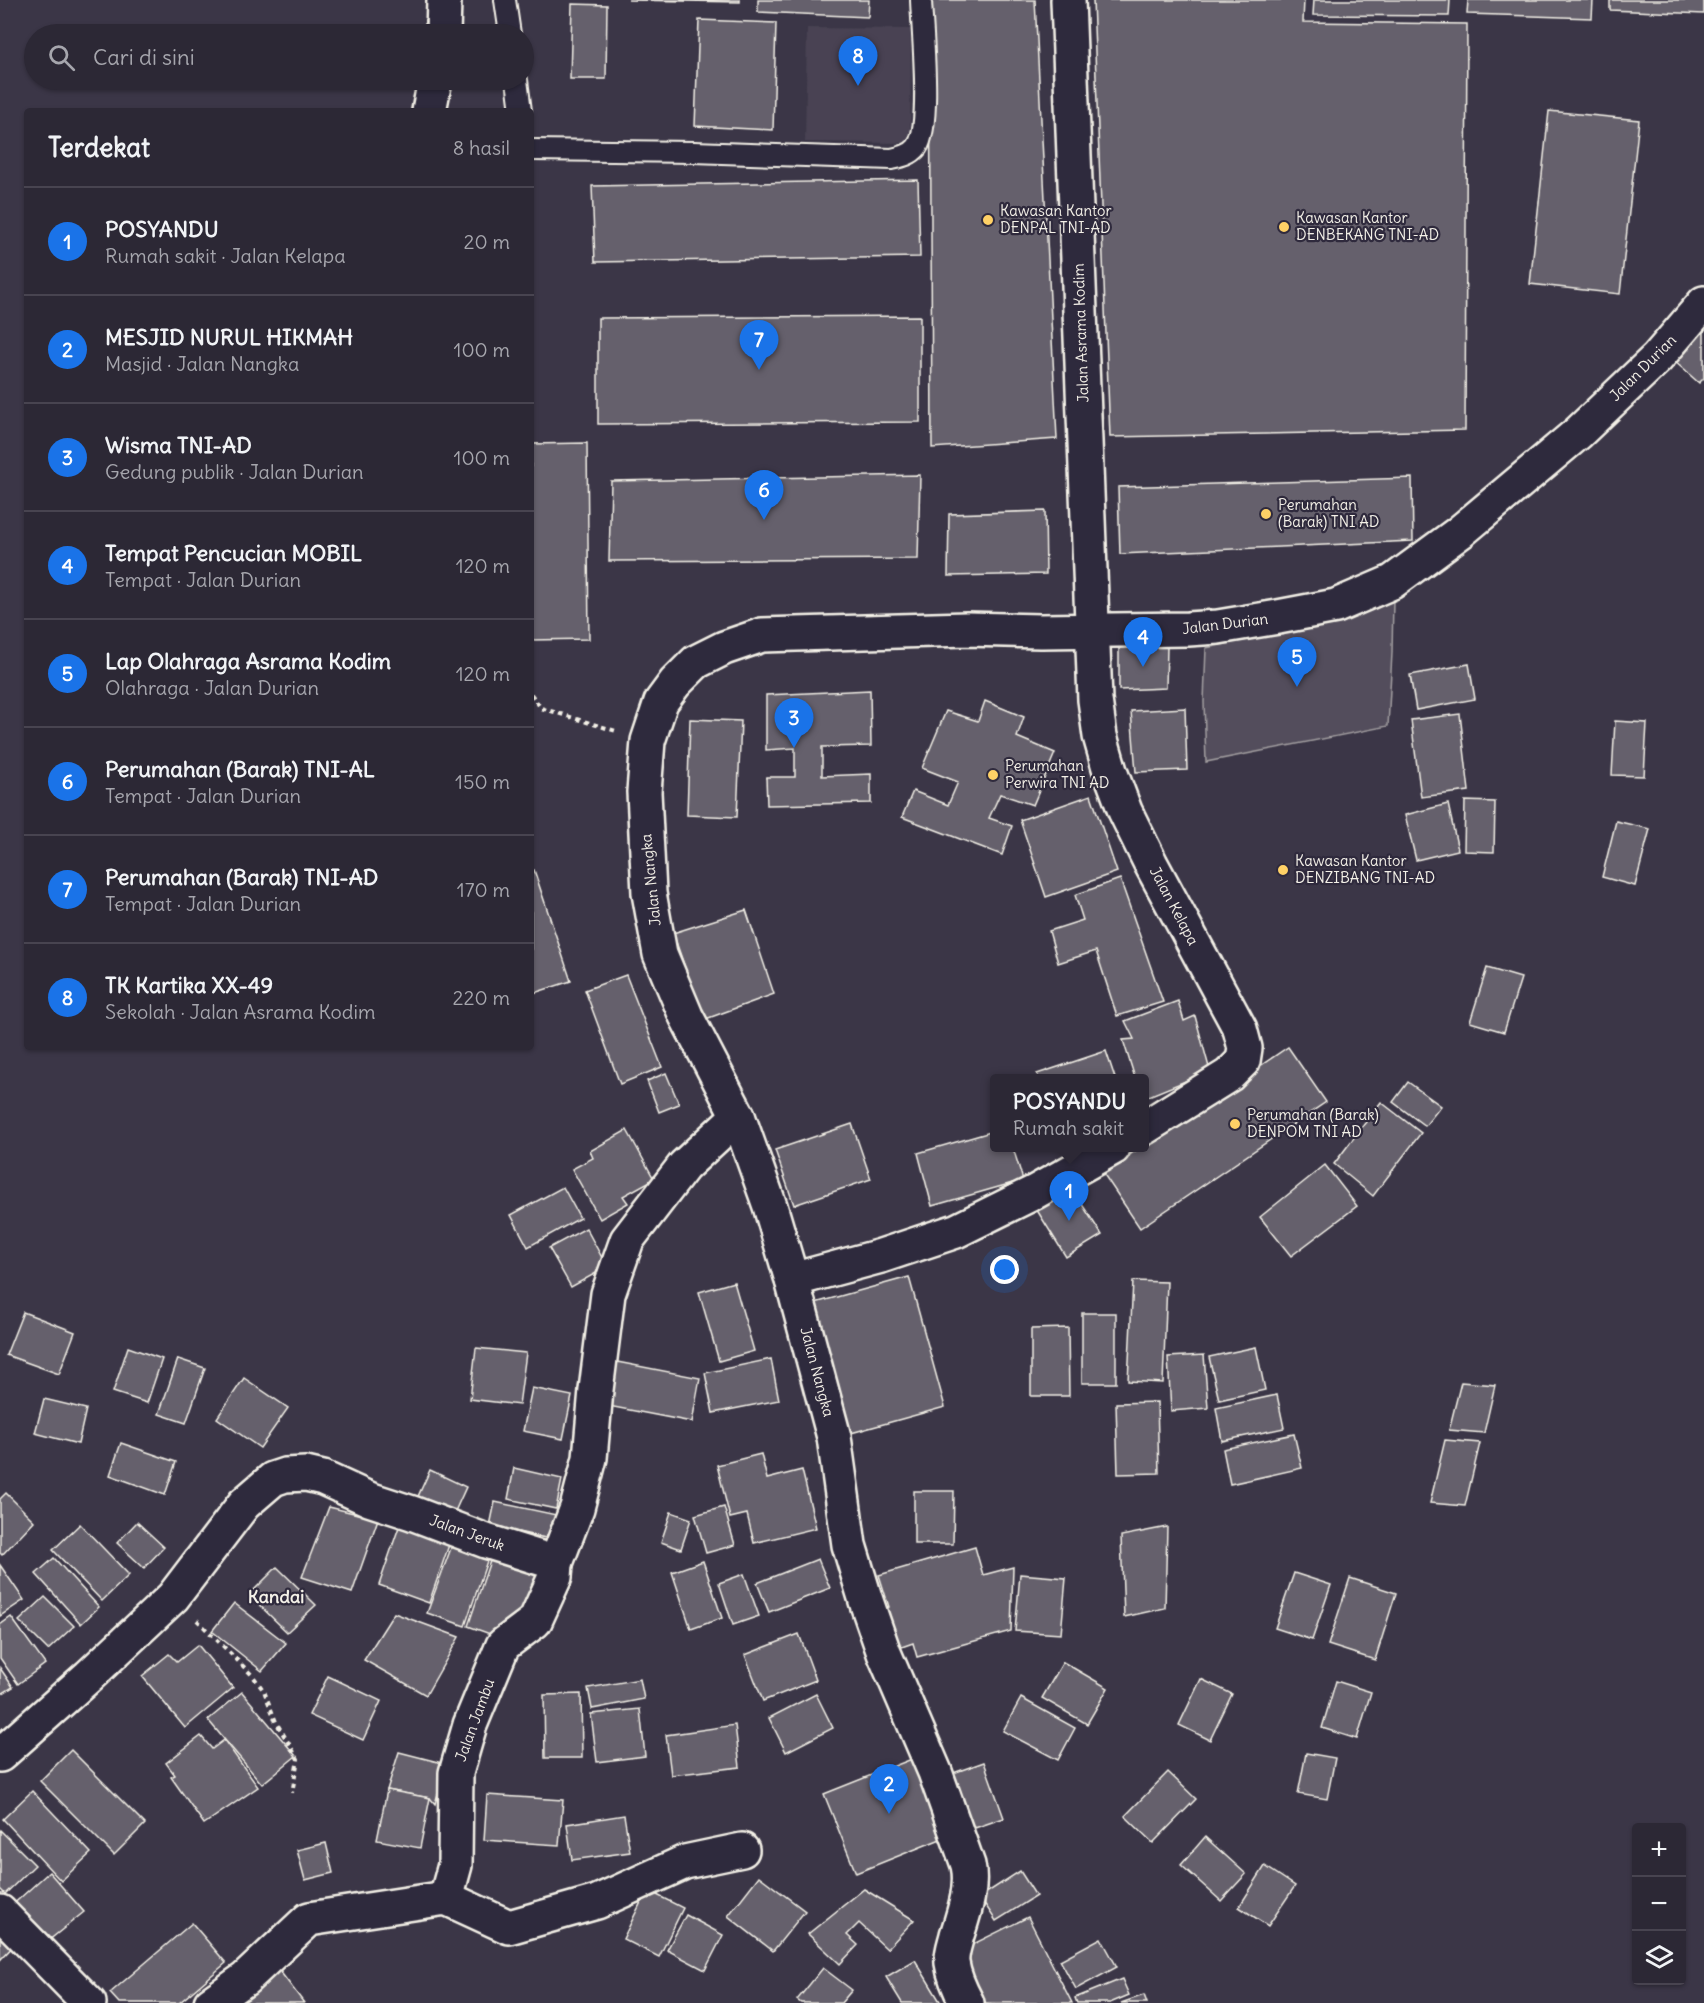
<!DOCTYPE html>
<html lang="id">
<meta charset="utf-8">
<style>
body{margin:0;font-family:Delius,sans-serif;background:#383441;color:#f1f3f6}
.controls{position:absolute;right:18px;bottom:18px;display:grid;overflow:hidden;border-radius:6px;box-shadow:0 2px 4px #0004}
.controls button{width:54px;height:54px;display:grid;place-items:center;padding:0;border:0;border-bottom:2px solid #484450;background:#2c2835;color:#f1f3f6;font:30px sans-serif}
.you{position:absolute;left:1005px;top:1270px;width:21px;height:21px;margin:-15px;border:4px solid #fff;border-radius:50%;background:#1a73e8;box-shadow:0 0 0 9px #1a73e833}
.badge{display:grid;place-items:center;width:39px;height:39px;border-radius:50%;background:#1a73e8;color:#fff;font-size:20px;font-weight:700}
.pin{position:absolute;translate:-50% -50px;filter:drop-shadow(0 2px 3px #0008)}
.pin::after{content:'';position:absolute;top:32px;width:21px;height:18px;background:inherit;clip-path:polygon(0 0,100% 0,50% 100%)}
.popup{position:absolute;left:990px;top:1074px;width:159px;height:78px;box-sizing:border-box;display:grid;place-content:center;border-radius:6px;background:#2c2835;filter:drop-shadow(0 2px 4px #0005);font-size:20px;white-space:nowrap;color:#a6a6ad}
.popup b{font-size:22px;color:#f1f3f6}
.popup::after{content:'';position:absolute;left:50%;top:100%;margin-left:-12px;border:12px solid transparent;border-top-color:#2c2835}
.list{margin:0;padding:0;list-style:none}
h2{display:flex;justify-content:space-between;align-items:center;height:78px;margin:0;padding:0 24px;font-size:26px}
h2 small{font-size:20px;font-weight:400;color:#a6a6ad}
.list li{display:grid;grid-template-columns:39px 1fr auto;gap:18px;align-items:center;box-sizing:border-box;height:108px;padding:0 24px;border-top:2px solid #484450}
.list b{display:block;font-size:22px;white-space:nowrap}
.list p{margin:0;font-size:20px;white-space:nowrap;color:#a6a6ad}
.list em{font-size:20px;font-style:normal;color:#a6a6ad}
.icon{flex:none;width:33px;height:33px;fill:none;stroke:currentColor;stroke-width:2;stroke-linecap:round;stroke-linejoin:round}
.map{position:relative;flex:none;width:1704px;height:2003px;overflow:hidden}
.search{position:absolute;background:#2c2835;box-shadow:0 2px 4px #0004;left:24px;top:24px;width:510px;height:66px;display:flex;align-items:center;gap:15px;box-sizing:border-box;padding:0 21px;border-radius:33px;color:#a6a6ad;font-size:22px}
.panel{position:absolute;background:#2c2835;box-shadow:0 2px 4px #0004;left:24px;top:108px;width:510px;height:942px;border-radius:6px}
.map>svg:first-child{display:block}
</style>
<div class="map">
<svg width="1704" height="2003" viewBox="0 0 1704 2003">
<rect width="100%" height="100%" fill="#3b3647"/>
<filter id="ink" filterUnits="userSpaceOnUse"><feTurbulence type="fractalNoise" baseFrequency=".0167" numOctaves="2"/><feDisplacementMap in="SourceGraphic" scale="12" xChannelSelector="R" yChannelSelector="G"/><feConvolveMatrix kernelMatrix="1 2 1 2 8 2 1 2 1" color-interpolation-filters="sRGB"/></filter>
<g filter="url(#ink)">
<!-- built -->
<path fill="#484352" d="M807,28L911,29L910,143L805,142Z"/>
<!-- green -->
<path fill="#534e5c" stroke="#a4a0a2" stroke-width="1.5" d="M1393,600L1392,653L1388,726L1206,762L1204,702L1206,648L1329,623Z"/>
<!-- building -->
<g fill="#65616c" stroke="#f4f1e8" stroke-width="1.5">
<path d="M628,0H740V2Z"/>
<path d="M758,0H869L868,17L758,12Z"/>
<path d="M930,0H1035L1057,439L932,448Z"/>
<path d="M1093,0H1304L1303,22L1467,24L1465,430L1110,437Z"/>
<path d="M1314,0H1450L1449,16L1313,15Z"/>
<path d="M1468,0H1593L1592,18L1467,14Z"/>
<path d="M1610,0H1704V14L1610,10Z"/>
<path d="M572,4L607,5L606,79H570Z"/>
<path d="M699,20L776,23L773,130L695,126Z"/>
<path d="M1549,111L1639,120L1620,294L1530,284Z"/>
<path d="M918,180L920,257L595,262L592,186Z"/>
<path d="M920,316V422L598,424V318Z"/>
<path d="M1704,327V378L1699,383L1673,360Z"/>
<path d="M587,443L589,639L531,640V444Z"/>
<path d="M920,475L918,559L609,561L611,481Z"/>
<path d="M1412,478L1413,541L1120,554L1118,487Z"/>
<path d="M1045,511L1046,574L948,576L949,514Z"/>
<path d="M1119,647H1167L1166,688L1119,690Z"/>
<path d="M1469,664L1475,699L1416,710L1410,675Z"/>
<path d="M870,690L871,746L822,747V776L871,774V803L767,805L766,777H795V748L766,750V695Z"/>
<path d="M985,701L1024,717L1017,737L1055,753L1033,805L1000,794L989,818L1012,826L1002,855L902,817L913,791L948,805L958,782L922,768L946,711L978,721Z"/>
<path d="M1185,708L1187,770L1136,772L1131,711Z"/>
<path d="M1460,714L1469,791L1421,797L1411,720Z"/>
<path d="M690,719L741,721L737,817L687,815Z"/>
<path d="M1615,721L1647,723L1644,776L1612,775Z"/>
<path d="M1091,795L1117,872L1046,897L1020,820Z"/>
<path d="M1465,801L1495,802L1494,852L1464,851Z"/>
<path d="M1448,804L1458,850L1416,860L1405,815Z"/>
<path d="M1616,821L1650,829L1635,886L1602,877Z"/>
<path d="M534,870L571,981L531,994V871Z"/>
<path d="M1120,879L1163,1002L1117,1016L1096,951L1058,963L1049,931L1083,920L1075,895Z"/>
<path d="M746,910L774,994L703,1020L673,933Z"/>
<path d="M1487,968L1521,978L1504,1032L1470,1022Z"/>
<path d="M626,975L662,1067L620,1084L585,990Z"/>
<path d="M1178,1001L1184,1021L1195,1016L1210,1071L1144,1098V1078H1135L1123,1040L1134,1039L1125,1021Z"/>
<path d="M1288,1047L1326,1102L1140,1228L1103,1173L1140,1148H1144V1145Z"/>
<path d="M1106,1051L1115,1078H1039L1037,1074Z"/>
<path d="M666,1073L679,1104L659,1112L647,1081Z"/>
<path d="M1408,1082L1441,1106L1425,1126L1393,1102Z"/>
<path d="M1381,1102L1421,1133L1373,1196L1334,1164Z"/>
<path d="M852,1124L871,1179L794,1205L775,1150Z"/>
<path d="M627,1130L654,1179L623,1196L628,1203L600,1219L572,1169L593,1158L590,1151Z"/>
<path d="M994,1131V1148H1013L1023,1180L932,1206L918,1153Z"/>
<path d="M1325,1165L1357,1206L1291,1256L1260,1217Z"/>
<path d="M1070,1186L1102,1235L1066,1257L1035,1207Z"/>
<path d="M563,1187L580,1218L528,1247L511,1215Z"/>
<path d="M586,1228L607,1267L571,1287L549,1248Z"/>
<path d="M909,1277L945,1407L851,1433L815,1303Z"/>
<path d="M1133,1281L1167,1282L1163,1383L1128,1381Z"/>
<path d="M734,1282L754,1351L719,1361L699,1292Z"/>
<path d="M23,1312L75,1332L59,1374L6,1355Z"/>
<rect x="1082" y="1313" width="34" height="70"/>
<path d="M1068,1328L1069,1396H1031V1329Z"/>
<path d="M128,1347L162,1359L147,1403L113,1392Z"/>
<path d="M1256,1347L1265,1390L1219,1400L1209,1357Z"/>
<path d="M476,1348L526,1353L519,1405L470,1399Z"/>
<path d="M1204,1355L1208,1408L1171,1411L1168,1357Z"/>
<path d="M178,1359L205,1368L186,1423L159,1414Z"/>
<path d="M771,1359L779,1400L713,1413L705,1373Z"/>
<path d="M607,1360L700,1378L692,1422L598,1404Z"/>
<path d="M244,1378L288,1408L260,1448L217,1418Z"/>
<path d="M1461,1382L1495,1385L1484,1433L1449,1430Z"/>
<path d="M532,1388L572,1396L563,1439L523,1431Z"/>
<path d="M1277,1395L1284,1428L1222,1441L1216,1408Z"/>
<path d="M44,1399L86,1409L78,1444L35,1433Z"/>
<path d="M1157,1402L1159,1473L1118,1474L1116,1403Z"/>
<path d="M1294,1434L1302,1468L1230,1484L1223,1449Z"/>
<path d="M1445,1440L1480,1443L1465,1506L1430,1503Z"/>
<path d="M121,1443L176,1462L165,1495L110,1475Z"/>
<path d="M761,1454L767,1479L802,1470L816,1528L754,1543L747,1514L730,1518L717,1465Z"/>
<path d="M514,1468L562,1479L556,1509L508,1499Z"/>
<path d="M430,1470L466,1487L451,1520L415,1503Z"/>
<path d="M914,1491H954L953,1544H914Z"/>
<path d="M6,1493L34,1521L2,1555L0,1553V1499Z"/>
<path d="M495,1502L561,1516L555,1540L490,1526Z"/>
<path d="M329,1507L378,1519L352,1593L302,1577Z"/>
<path d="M724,1507L735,1545L706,1553L695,1515Z"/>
<path d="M671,1512L691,1519L681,1549L661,1542Z"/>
<path d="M401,1521L451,1539L429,1603L379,1585Z"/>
<path d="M137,1522L164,1547L144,1568L117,1543Z"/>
<path d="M80,1524L129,1575L102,1601L53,1550Z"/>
<path d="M1167,1527L1165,1608L1124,1617L1121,1536Z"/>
<path d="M454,1540L490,1552L465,1626L427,1613Z"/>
<path d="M975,1547L983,1575L1013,1567L1011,1631L917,1657L913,1643L896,1649L883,1609L889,1607L879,1575Z"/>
<path d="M493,1552L548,1570L522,1616L501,1638L468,1626Z"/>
<path d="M54,1558L99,1607L81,1624L36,1574Z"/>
<path d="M818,1559L830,1588L769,1612L757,1583Z"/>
<path d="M703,1561L722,1618L691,1629L672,1572Z"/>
<path d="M0,1565L24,1600L0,1616Z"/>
<path d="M277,1567L316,1605L287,1632L249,1595Z"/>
<path d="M1294,1573L1331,1585L1312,1640L1275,1628Z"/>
<path d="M744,1574L759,1616L733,1625L719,1583Z"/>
<path d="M1020,1574L1066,1578L1061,1634L1015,1631Z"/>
<path d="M1350,1578L1396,1593L1375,1660L1328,1645Z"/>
<path d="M45,1597L74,1626L48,1650L19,1621Z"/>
<path d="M234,1603L286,1643L262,1671L212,1631Z"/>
<path d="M394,1613L459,1637L426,1695L364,1660Z"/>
<path d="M11,1617L45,1664L18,1684L0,1658V1625Z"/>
<path d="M799,1634L816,1680L763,1701L745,1655Z"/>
<path d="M198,1645L233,1688L185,1728L142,1676L169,1654L177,1662Z"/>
<path d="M1063,1662L1108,1688L1087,1724L1042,1698Z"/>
<path d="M0,1668L13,1687L0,1695Z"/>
<path d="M328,1676L381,1701L363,1740L309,1715Z"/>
<path d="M640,1679L644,1699L592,1709L588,1688Z"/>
<path d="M1201,1679L1232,1694L1210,1740L1179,1725Z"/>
<path d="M1336,1681L1371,1692L1357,1739L1322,1728Z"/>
<path d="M242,1692L296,1756L262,1784L208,1720Z"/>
<path d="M581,1694L582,1758H545L544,1695Z"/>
<path d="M816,1694L833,1728L786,1752L769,1718Z"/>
<path d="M1021,1698L1075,1728L1058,1760L1003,1731Z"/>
<path d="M640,1709L645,1756L597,1762L591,1714Z"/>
<path d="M735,1725L740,1767L671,1775L666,1735Z"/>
<path d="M201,1736L212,1749L224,1740L258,1787L204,1824L171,1777L175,1775L166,1763Z"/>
<path d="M71,1750L145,1824L114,1855L40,1781Z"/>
<path d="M399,1752L446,1764L435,1804L430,1798L387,1790Z"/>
<path d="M1306,1753L1335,1758L1327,1799L1298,1794Z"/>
<path d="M922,1755L953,1834L856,1873L824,1794Z"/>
<path d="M984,1762L1004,1818L966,1831L945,1776Z"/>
<path d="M1168,1772L1196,1799L1153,1843L1125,1816Z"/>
<path d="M387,1790L430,1798L420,1848L377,1840Z"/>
<path d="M32,1791L91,1853L61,1881L3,1819Z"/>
<path d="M487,1795L563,1800L559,1845L484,1840Z"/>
<path d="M624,1815L630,1852L572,1860L567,1824Z"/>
<path d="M0,1830L35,1865L5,1894L0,1889Z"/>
<path d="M1205,1837L1246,1874L1221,1901L1181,1865Z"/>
<path d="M326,1843L333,1873L305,1880L297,1850Z"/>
<path d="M1265,1866L1295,1886L1268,1926L1239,1907Z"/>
<path d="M1020,1871L1036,1896L996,1921L980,1897Z"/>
<path d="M49,1872L84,1912L43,1945L9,1908Z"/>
<path d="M759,1876L805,1911L773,1951L728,1916Z"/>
<path d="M864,1889L914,1920L887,1949L859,1923L847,1935L858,1945L840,1964L808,1934Z"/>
<path d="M647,1890L683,1908L659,1957L623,1939Z"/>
<path d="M686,1915L723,1935L705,1970L667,1950Z"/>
<path d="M1028,1917L1072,2003H978L953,1954Z"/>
<path d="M192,1923L226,1963L179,2003H119L110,1993Z"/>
<path d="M0,1925L18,1941L0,1960Z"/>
<path d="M1101,1938L1117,1967L1076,1989L1060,1960Z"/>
<path d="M915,1960L941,2003H902L886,1977Z"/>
<path d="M823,1968L852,1990L841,2003H801L797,2000Z"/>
<path d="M279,1970L304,2003H236Z"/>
<path d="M1122,1979L1129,1995L1110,2003H1077L1075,1998Z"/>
<path d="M1144,1995L1147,2003H1121Z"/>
</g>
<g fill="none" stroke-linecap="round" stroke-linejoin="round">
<defs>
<g id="lane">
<path d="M505,0L510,34"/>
<path d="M517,80L521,111"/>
<path d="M531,150L694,152L892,159C901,157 911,155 917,147C932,126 922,30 921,0"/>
</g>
<g id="street">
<path d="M1068,0L1095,700L1100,736L1110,771L1125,811L1151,864L1240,1029L1245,1048L1243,1061L1229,1075L1144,1128"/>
<path d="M443,34L444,0"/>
<path d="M429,111L435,80"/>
<path d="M792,1280L881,1256L956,1231L1035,1192L1113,1148"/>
<path d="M0,1755L89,1676L173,1597L244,1504L273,1479L285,1475L306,1474L323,1478L369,1499L412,1513L486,1541L556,1563L577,1508L590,1458L596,1390L608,1294L627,1240L684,1166L738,1116"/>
<path d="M446,1898L455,1865L456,1773L470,1725L503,1645L535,1621L555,1577L556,1563"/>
<path d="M0,1912L89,2003"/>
<path d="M211,2003L245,1979L309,1919L446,1898L509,1927L597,1902L685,1862L742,1850"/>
<path d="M967,2003C960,1990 954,1977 952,1963C951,1953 955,1944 957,1935C964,1913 973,1887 968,1865L935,1772L884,1653L866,1601L849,1545L834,1437L792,1280L770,1206L738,1116L686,1016L660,954L649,893L644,792L648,741L661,702L675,683L696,662L724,648L762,635L967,629L1041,631L1188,629L1218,627L1278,617L1336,606L1392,582L1460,532L1578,433L1657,358L1704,303"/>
</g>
</defs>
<!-- lane casing -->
<use href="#lane" stroke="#f4f1e8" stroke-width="24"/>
<!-- street casing -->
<use href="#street" stroke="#f4f1e8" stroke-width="38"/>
<!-- path -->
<g stroke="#f4f1e8" stroke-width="4" stroke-dasharray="4.5 4.5" stroke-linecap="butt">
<path d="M531,694L541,708L616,731"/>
<path d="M197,1620L253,1676L264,1691L276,1722L298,1759L292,1793"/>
</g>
<!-- lane -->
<use href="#lane" stroke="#2f2a3d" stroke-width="20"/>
<!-- street -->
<use href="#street" stroke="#2f2a3d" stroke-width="33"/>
</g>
</g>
<!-- markers -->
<g fill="#ffd166" stroke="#2f2a3d" stroke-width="2">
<circle cx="988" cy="220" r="6"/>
<circle cx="1284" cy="227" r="6"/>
<circle cx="1266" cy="514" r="6"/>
<circle cx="993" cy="775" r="6"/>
<circle cx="1283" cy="870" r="6"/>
<circle cx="1235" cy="1124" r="6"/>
</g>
<g text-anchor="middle" stroke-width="4.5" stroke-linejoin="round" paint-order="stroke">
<!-- poi labels -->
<g font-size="15" fill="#f4f1e8" stroke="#2f2a3d" text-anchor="start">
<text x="1000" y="216">Kawasan Kantor<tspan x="1000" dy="17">DENPAL TNI-AD</tspan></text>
<text x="1296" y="223">Kawasan Kantor<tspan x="1296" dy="17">DENBEKANG TNI-AD</tspan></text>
<text x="1278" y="510">Perumahan<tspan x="1278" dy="17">(Barak) TNI AD</tspan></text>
<text x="1005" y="771">Perumahan<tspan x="1005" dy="17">Perwira TNI AD</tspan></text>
<text x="1295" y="866">Kawasan Kantor<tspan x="1295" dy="17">DENZIBANG TNI-AD</tspan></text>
<text x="1247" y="1120">Perumahan (Barak)<tspan x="1247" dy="17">DENPOM TNI AD</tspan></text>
</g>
<!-- street labels -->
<g font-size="15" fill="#f4f1e8" stroke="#2f2a3d">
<text transform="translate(1081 333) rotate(-92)" y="5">Jalan Asrama Kodim</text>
<text transform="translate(1643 368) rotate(-45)" y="5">Jalan Durian</text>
<text transform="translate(1225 624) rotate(-7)" y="5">Jalan Durian</text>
<text transform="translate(651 880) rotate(-96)" y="5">Jalan Nangka</text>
<text transform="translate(1174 906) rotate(62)" y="5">Jalan Kelapa</text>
<text transform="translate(817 1372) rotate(75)" y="5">Jalan Nangka</text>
<text transform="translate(467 1533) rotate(20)" y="5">Jalan Jeruk</text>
<text transform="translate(475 1720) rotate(-70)" y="5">Jalan Jambu</text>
</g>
<!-- quarter labels -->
<g font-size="18" font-weight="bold" fill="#f4f1e8" stroke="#2f2a3d">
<text x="276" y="1603">Kandai</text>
</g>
</g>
</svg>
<div class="controls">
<button>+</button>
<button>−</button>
<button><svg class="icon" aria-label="layers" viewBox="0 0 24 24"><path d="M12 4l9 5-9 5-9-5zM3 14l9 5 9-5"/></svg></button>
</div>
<div class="you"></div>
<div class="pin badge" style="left:1069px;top:1221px">1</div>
<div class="popup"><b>POSYANDU</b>Rumah sakit</div>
<div class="pin badge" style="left:889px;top:1814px">2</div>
<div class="pin badge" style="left:794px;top:748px">3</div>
<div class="pin badge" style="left:1143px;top:667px">4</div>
<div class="pin badge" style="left:1297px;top:687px">5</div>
<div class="pin badge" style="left:764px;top:520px">6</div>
<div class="pin badge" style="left:759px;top:370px">7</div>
<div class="pin badge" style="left:858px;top:86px">8</div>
<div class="search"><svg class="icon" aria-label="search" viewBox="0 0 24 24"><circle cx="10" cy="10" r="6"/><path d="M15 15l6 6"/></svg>Cari di sini</div>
<section class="panel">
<h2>Terdekat<small>8 hasil</small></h2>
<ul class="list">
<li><span class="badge">1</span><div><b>POSYANDU</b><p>Rumah sakit · Jalan Kelapa</p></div><em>20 m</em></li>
<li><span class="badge">2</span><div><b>MESJID NURUL HIKMAH</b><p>Masjid · Jalan Nangka</p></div><em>100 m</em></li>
<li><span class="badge">3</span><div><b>Wisma TNI-AD</b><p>Gedung publik · Jalan Durian</p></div><em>100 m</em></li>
<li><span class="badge">4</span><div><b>Tempat Pencucian MOBIL</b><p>Tempat · Jalan Durian</p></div><em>120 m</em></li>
<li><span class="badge">5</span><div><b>Lap Olahraga Asrama Kodim</b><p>Olahraga · Jalan Durian</p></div><em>120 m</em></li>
<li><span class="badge">6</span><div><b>Perumahan (Barak) TNI-AL</b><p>Tempat · Jalan Durian</p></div><em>150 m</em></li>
<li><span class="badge">7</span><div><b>Perumahan (Barak) TNI-AD</b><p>Tempat · Jalan Durian</p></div><em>170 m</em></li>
<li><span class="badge">8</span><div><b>TK Kartika XX-49</b><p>Sekolah · Jalan Asrama Kodim</p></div><em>220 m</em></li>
</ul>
</section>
</div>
